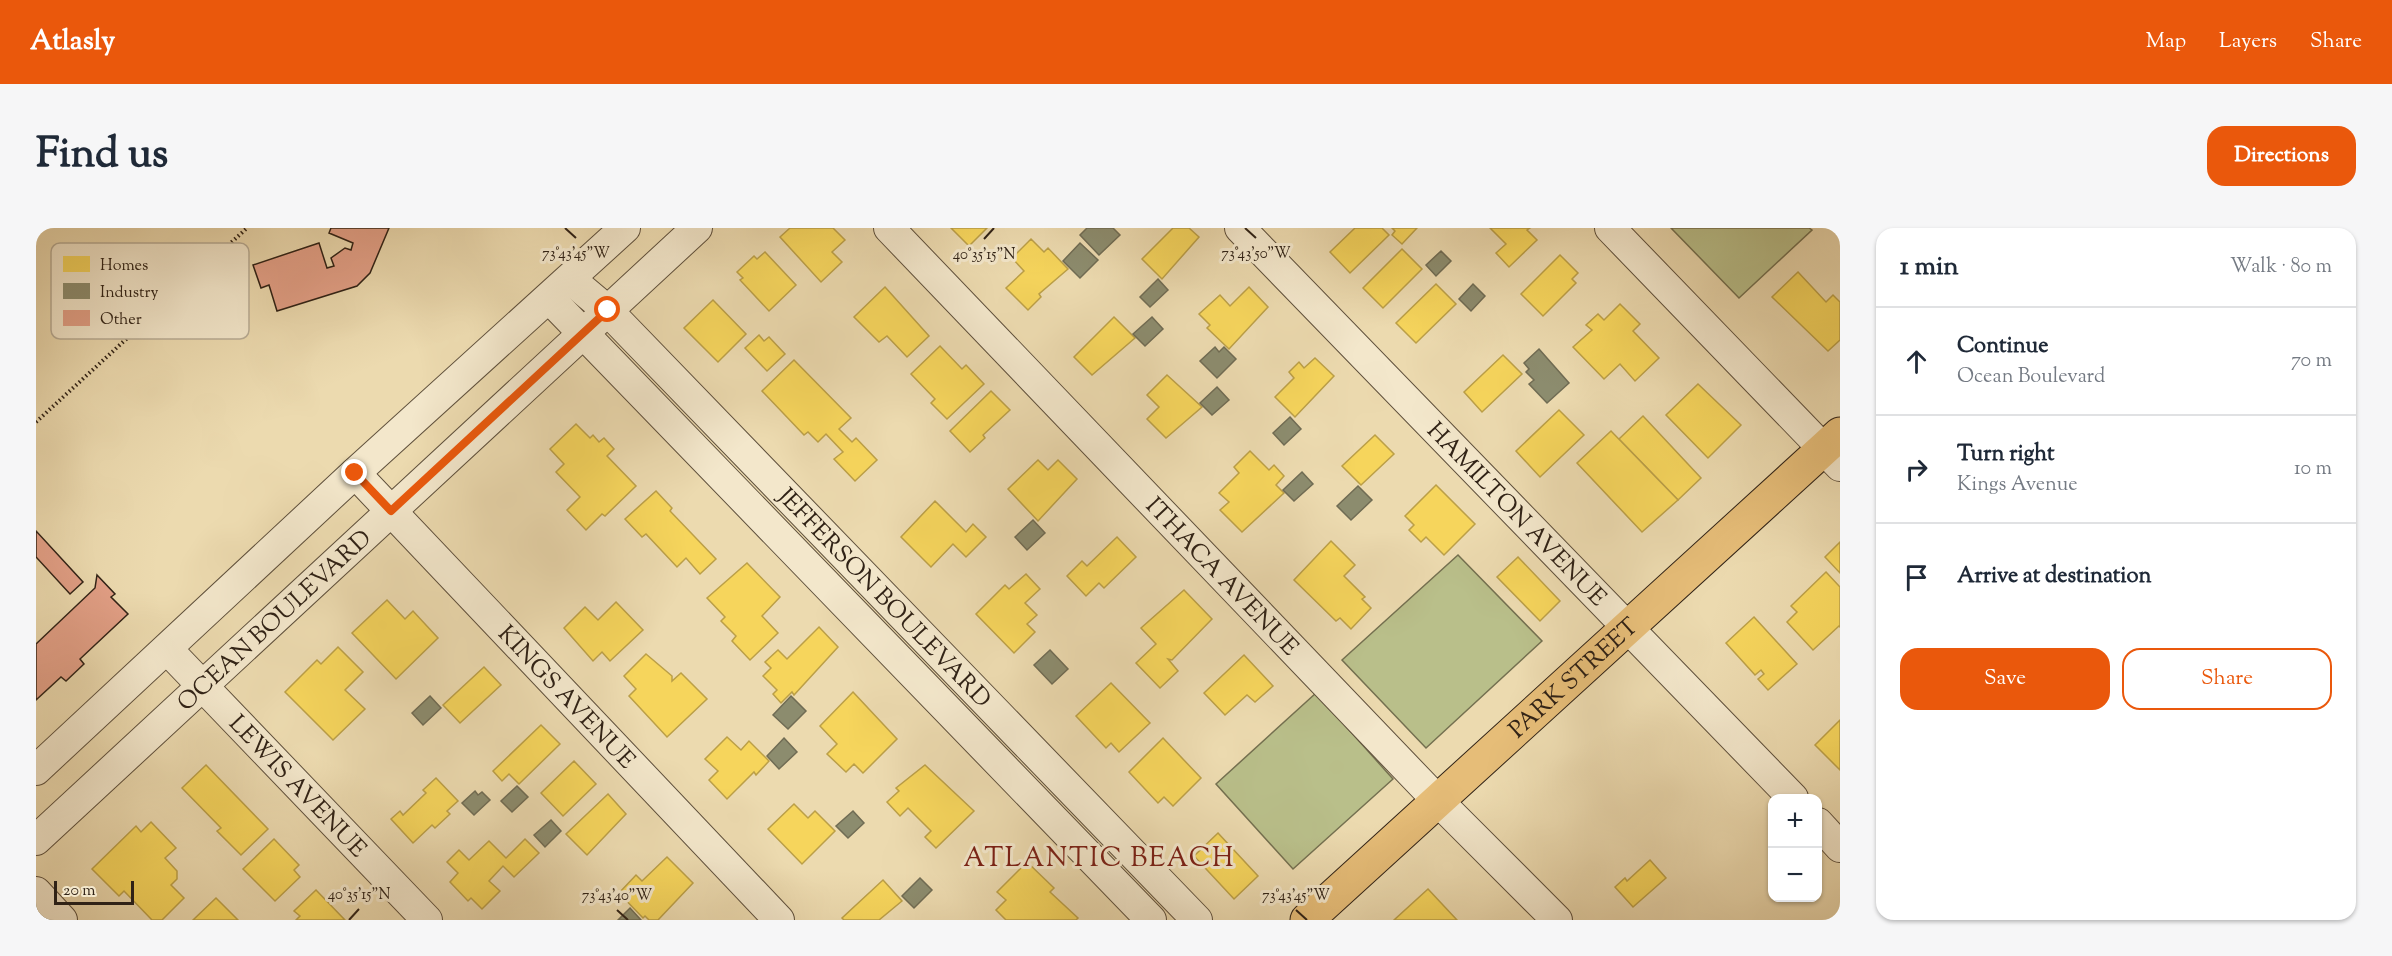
<!DOCTYPE html>
<meta charset="utf-8">
<style>
body{margin:0;font-family:"Sorts Mill Goudy",serif;background:#f6f6f7;color:#1f2937}
.controls{position:absolute;right:18px;bottom:18px;display:grid;overflow:hidden;border-radius:12px;box-shadow:0 2px 4px #0004}
.controls button{width:54px;height:54px;display:grid;place-items:center;padding:0;border:0;border-bottom:2px solid #e0e1e3;background:#fff;color:#1f2937;font:30px sans-serif}
.scale{position:absolute;left:18px;bottom:15px;width:80px;box-sizing:border-box;padding-left:6px;border:3px solid #302216;border-top:0;font-size:16px;line-height:21px;white-space:nowrap;color:#302216;-webkit-text-stroke:4px #f3e7cb;paint-order:stroke}
.stop{position:absolute;width:18px;height:18px;margin:-14px;border:4px solid #ea580c;border-radius:50%;background:#fff}
.stop.end{background:#ea580c;border-color:#fff;box-shadow:0 2px 6px #0008}
.list{margin:0;padding:0;list-style:none}
h2{display:flex;justify-content:space-between;align-items:center;height:78px;margin:0;padding:0 24px;font-size:26px}
h2 small{font-size:20px;font-weight:400;color:#747a83}
.list li{display:grid;grid-template-columns:39px 1fr auto;gap:18px;align-items:center;box-sizing:border-box;height:108px;padding:0 24px;border-top:2px solid #e0e1e3}
.list b{display:block;font-size:22px;white-space:nowrap}
.list p{margin:0;font-size:20px;white-space:nowrap;color:#747a83}
.list em{font-size:20px;font-style:normal;color:#747a83}
.actions{display:flex;gap:12px;padding:18px 24px}
.actions a{flex:1;padding:14px 0;border:2px solid #ea580c;border-radius:18px;text-align:center;font-size:21px;color:#ea580c}
.actions .main{background:#ea580c;color:#fff}
.icon{flex:none;width:33px;height:33px;fill:none;stroke:currentColor;stroke-width:2;stroke-linecap:round;stroke-linejoin:round}
.map{position:relative;flex:none;width:1804px;height:692px;overflow:hidden;border-radius:18px}
header{display:flex;align-items:center;gap:36px;box-sizing:border-box;height:84px;padding:0 30px;background:#ea580c;color:#fff}
header strong{font-size:28px}
nav{display:flex;gap:33px;margin-inline-start:auto;font-size:21px}
.intro{display:flex;align-items:center;justify-content:space-between;box-sizing:border-box;height:144px;padding:0 36px}
h1{margin:0;font-size:42px}
.button{padding:15px 27px;border-radius:18px;background:#ea580c;color:#fff;font-size:21px;font-weight:700}
main{display:flex;gap:36px;padding:0 36px}
aside{flex:1;background:#fff;border-radius:18px;box-shadow:0 2px 4px #0004}
.map>svg:first-child{display:block}
</style>
<header>
<strong>Atlasly</strong>
<nav><a>Map</a><a>Layers</a><a>Share</a></nav>
</header>
<div class="intro"><h1>Find us</h1><a class="button">Directions</a></div>
<main>
<div class="map">
<svg width="1804" height="692" viewBox="0 0 1804 692">
<rect width="100%" height="100%" fill="#ecdaaf"/>
<filter id="stains"><feTurbulence type="fractalNoise" baseFrequency=".00333" numOctaves="4"/><feColorMatrix values="0 0 0 0 .2 0 0 0 0 .09 0 0 0 0 .02 0 0 0 .5 -.17"/></filter>
<radialGradient id="worn" r=".72"><stop offset=".6" stop-color="#630" stop-opacity="0"/><stop offset="1" stop-color="#630" stop-opacity=".3"/></radialGradient>
<!-- green -->
<g fill="#b9bf8a" stroke="#747050" stroke-width="1.5">
<path d="M1635,0H1773L1776,2L1703,70Z"/>
<path d="M1422,327L1506,413L1390,520L1306,432Z"/>
<path d="M1280,465L1357,551L1257,641L1180,556Z"/>
</g>
<!-- homes -->
<g fill="#f6d55c" stroke="#bb9f47" stroke-width="1.5">
<path d="M754,0H797L809,12L796,24L806,34L785,54L744,9Z"/>
<path d="M915,0H951L933,18Z"/>
<path d="M1137,0H1153L1163,9L1126,51L1106,31Z"/>
<path d="M1319,0H1346L1353,7L1314,45L1294,24Z"/>
<path d="M1356,0H1381L1366,16L1356,7L1359,3Z"/>
<path d="M1454,0H1494L1491,2L1501,12L1473,39L1460,25L1470,16Z"/>
<path d="M995,11L1008,24L1012,20L1032,41L1003,66L1005,69L992,82L970,60L988,43L976,30Z"/>
<path d="M1366,21L1386,41L1347,80L1327,60Z"/>
<path d="M729,24L760,57L733,83L704,52L707,50L701,44L718,28L721,31Z"/>
<path d="M1524,27L1542,45L1536,51L1540,55L1507,88L1485,66Z"/>
<path d="M1762,44L1790,74L1797,67L1804,74V112L1792,123L1736,69Z"/>
<path d="M1400,56L1420,76L1380,115L1360,95Z"/>
<path d="M849,59L893,108L871,129L851,108L843,114L818,89Z"/>
<path d="M1213,59L1232,79L1193,121L1171,100L1174,97L1163,86L1184,67L1194,78Z"/>
<path d="M677,72L710,106L682,134L648,100Z"/>
<path d="M1584,76L1604,96L1597,103L1623,130L1599,153L1584,136L1568,151L1537,119L1556,102L1550,97L1562,86L1568,92Z"/>
<path d="M1078,89L1099,110L1056,147L1038,129Z"/>
<path d="M723,107L728,113L733,109L749,126L731,143L709,120Z"/>
<path d="M904,118L926,141L930,137L948,156L911,191L895,175L899,171L875,146Z"/>
<path d="M1467,127L1486,146L1446,184L1428,164Z"/>
<path d="M1279,130L1298,148L1259,189L1239,169L1258,150L1253,144L1263,134L1268,140Z"/>
<path d="M758,132L815,190L803,201L816,214L820,210L841,232L819,253L798,231L807,224L790,206L782,214L772,204L768,207L726,163Z"/>
<path d="M1131,147L1166,179L1130,210L1111,191L1123,179L1111,167Z"/>
<path d="M1662,156L1705,197L1672,230L1630,187Z"/>
<path d="M955,163L974,182L947,207L949,210L934,224L914,203Z"/>
<path d="M1523,182L1548,207L1504,249L1480,223Z"/>
<path d="M1607,188L1665,250L1642,272L1583,211Z"/>
<path d="M540,196L554,210L557,207L563,214L568,210L578,221L571,228L600,258L569,288L566,286L550,302L531,282L544,269L520,244L528,236L514,221Z"/>
<path d="M1575,203L1642,272L1606,304L1541,235Z"/>
<path d="M1339,207L1358,226L1325,257L1306,238Z"/>
<path d="M1214,223L1233,242L1238,237L1248,248L1240,257L1248,265L1206,304L1184,282L1193,274L1183,265L1203,245L1198,239Z"/>
<path d="M1002,232L1012,242L1022,232L1041,251L1002,293L972,261Z"/>
<path d="M1400,257L1439,296L1408,327L1390,309L1385,314L1373,302L1378,297L1369,288Z"/>
<path d="M620,263L636,280L634,283L680,331L664,346L650,330L641,339L610,306L606,309L589,291Z"/>
<path d="M899,273L930,304L937,296L950,309L930,329L917,316L895,339L865,309Z"/>
<path d="M1081,309L1100,329L1068,360L1063,355L1050,368L1031,348L1046,333L1051,338Z"/>
<path d="M1295,313L1319,337L1308,348L1329,369L1326,371L1335,380L1315,401L1304,390L1300,393L1258,352Z"/>
<path d="M1804,314V345L1789,329Z"/>
<path d="M1482,329L1524,373L1504,393L1461,349Z"/>
<path d="M711,335L744,369L726,388L742,405L714,432L696,413L700,408L685,393L689,389L671,370Z"/>
<path d="M1790,344L1804,359V399L1803,398L1777,422L1751,394L1761,384L1755,378Z"/>
<path d="M990,346L1004,361L989,375L1001,387L991,396L999,404L978,425L940,386L969,357L973,361Z"/>
<path d="M1148,362L1176,391L1136,432L1132,431L1142,443L1124,460L1100,435L1120,416L1105,400Z"/>
<path d="M351,372L369,391L377,383L402,410L360,451L316,405Z"/>
<path d="M580,374L607,402L574,433L566,424L557,433L528,400L549,379L562,392Z"/>
<path d="M1718,389L1761,436L1732,462L1722,451L1728,446L1725,442L1719,447L1690,415Z"/>
<path d="M783,399L802,419L758,467L756,464L745,475L737,466L741,462L727,448L735,440L729,434L742,422L751,431Z"/>
<path d="M302,419L327,444L309,462L329,481L297,512L249,464L281,432L285,436Z"/>
<path d="M610,426L636,448V453L645,445L671,471L631,509L593,468L600,461L588,448Z"/>
<path d="M1208,427L1237,458L1219,474L1211,467L1189,487L1168,465Z"/>
<path d="M448,439L465,457L424,495L407,477Z"/>
<path d="M1075,455L1114,495L1083,524L1075,515L1070,520L1040,488Z"/>
<path d="M817,464L861,511L827,545L818,536L810,544L791,526L801,516L784,498Z"/>
<path d="M1804,492V542L1779,517Z"/>
<path d="M505,497L524,516L483,556L473,546L466,553L457,543Z"/>
<path d="M691,509L705,522L713,513L733,533L720,547L718,544L691,571L673,552L682,543L669,531Z"/>
<path d="M1127,510L1165,550L1137,578L1128,569L1122,575L1093,544Z"/>
<path d="M538,533L560,556L527,588L505,565Z"/>
<path d="M170,537L232,601L205,627L181,603L185,600L146,560Z"/>
<path d="M889,537L938,583L900,620L889,609L895,603L872,580L864,588L851,574L863,563L860,560Z"/>
<path d="M400,550L422,573L411,583L414,586L399,600L396,597L377,615L355,591L364,583L367,587L390,565L387,562Z"/>
<path d="M572,566L590,586L551,627L530,606Z"/>
<path d="M758,576L772,590L779,583L799,603L766,636L732,601Z"/>
<path d="M115,594L140,620L129,630L141,643V651L135,657L148,670L126,692H116L88,663L83,668L56,641L100,598L105,604Z"/>
<path d="M1182,605L1222,648L1198,671L1158,628Z"/>
<path d="M238,611L263,637L258,642L264,649L239,673L207,641Z"/>
<path d="M489,611L503,625L478,649L467,638L453,653L464,663L446,681L435,670L432,673L414,654L422,645L411,634L423,622L433,632L453,613L470,630Z"/>
<path d="M631,629L657,655L622,692H613L609,688L607,690L583,665L600,647L606,653Z"/>
<path d="M1614,632L1630,650L1597,679L1579,659L1589,650L1591,653Z"/>
<path d="M991,634L1018,660L1014,664L1042,690L1040,692H970L960,682L970,672L961,664Z"/>
<path d="M847,652L866,673L843,692H808L806,690Z"/>
<path d="M1392,661L1421,692H1358Z"/>
<path d="M280,662L309,692H260L264,688L258,683Z"/>
<path d="M180,670L202,692H157Z"/>
</g>
<!-- industry -->
<g fill="#8c8c6e" stroke="#706c54" stroke-width="1.5">
<path d="M1051,0H1077L1084,7L1063,27L1044,7Z"/>
<path d="M1044,15L1062,32L1044,50L1027,33Z"/>
<path d="M1405,23L1415,33L1400,48L1390,37Z"/>
<path d="M1122,51L1132,62L1114,79L1104,69Z"/>
<path d="M1437,56L1449,68L1435,83L1423,71Z"/>
<path d="M1116,89L1127,101L1109,118L1097,106Z"/>
<path d="M1179,119L1183,124L1188,119L1200,131L1181,150L1164,133Z"/>
<path d="M1503,121L1533,155L1511,175L1493,156L1498,152L1490,144L1493,141L1488,135Z"/>
<path d="M1181,159L1193,172L1176,187L1164,175Z"/>
<path d="M1254,189L1265,201L1248,217L1237,205Z"/>
<path d="M1266,244L1277,256L1258,273L1247,262Z"/>
<path d="M1322,258L1336,272L1315,292L1301,278Z"/>
<path d="M997,292L1009,305L991,322L979,309Z"/>
<path d="M1014,422L1032,441L1016,456L998,437Z"/>
<path d="M394,468L405,480L387,497L376,485Z"/>
<path d="M755,468L770,483L752,501L737,487Z"/>
<path d="M748,510L761,524L743,541L731,528Z"/>
<path d="M481,558L492,569L476,584L465,573Z"/>
<path d="M439,563L442,567L446,564L454,572L438,587L426,575Z"/>
<path d="M817,583L828,595L812,610L800,598Z"/>
<path d="M515,592L525,603L509,619L498,607Z"/>
<path d="M884,650L896,662L878,680L866,668Z"/>
<path d="M594,680L605,692H582Z"/>
</g>
<!-- building -->
<g fill="#e3a087" stroke="#302216" stroke-width="1.5">
<path d="M295,0H353L334,45L321,58L241,83L233,57L225,60L217,37L283,15L291,40L298,38L295,30L309,20L315,22L317,15L293,5Z"/>
<path d="M0,303L47,354L34,366L0,329Z"/>
<path d="M61,347L79,366L75,369L92,386L44,431L48,436L30,453L25,449L0,472V416L59,360Z"/>
</g>
<g fill="none" stroke-linecap="round" stroke-linejoin="round">
<defs>
<g id="minor">
<path id="s1" d="M853,0L1402,573L1521,692"/>
<path id="s2" d="M1204,0L1757,570"/>
<path d="M1574,0L1804,238"/>
<path id="s3" d="M534,51L572,83L1161,692"/>
<path d="M513,70L1115,692"/>
<path id="s4" d="M319,245L743,692"/>
<path id="s5" d="M132,422L391,692"/>
<path d="M0,542L319,245L589,0"/>
<path d="M1782,595L1804,619"/>
<path id="s6" d="M0,612L661,0"/>
<path d="M0,664L26,692"/>
</g>
<g id="highway">
<path id="s7" d="M1271,692L1804,206"/>
</g>
</defs>
<!-- minor casing -->
<use href="#minor" stroke="#5f503c" stroke-width="32"/>
<!-- highway casing -->
<use href="#highway" stroke="#302216" stroke-width="35"/>
<!-- path -->
<path stroke="#302216" stroke-width="4" stroke-dasharray="1.5 3" stroke-linecap="butt" d="M0,194L211,0"/>
<!-- minor -->
<use href="#minor" stroke="#f3e7cb" stroke-width="30"/>
<!-- highway -->
<use href="#highway" stroke="#e6bd78" stroke-width="33"/>
</g>
<g fill="none" stroke-linecap="round" stroke-linejoin="round">
<!-- route -->
<path stroke="#ea580c" stroke-width="8" d="M319,245L355,283L572,82"/>
</g>
<!-- ticks -->
<path fill="none" stroke="#302216" stroke-width="2" d="M529,0L540,10M1209,0L1220,10M948,11L958,0M581,682L592,692M1260,682L1271,692M313,692L323,681"/>
<g text-anchor="middle" stroke-width="6" stroke-linejoin="round" paint-order="stroke">
<!-- street labels -->
<g font-size="24" fill="#302216" stroke="#f3e7cb">
<text dy="8" stroke="none"><textPath href="#s2" startOffset="398">HAMILTON AVENUE</textPath></text>
<text dy="8" stroke="none"><textPath href="#s1" startOffset="482">ITHACA AVENUE</textPath></text>
<text dy="8" stroke="none"><textPath href="#s3" startOffset="448">JEFFERSON BOULEVARD</textPath></text>
<text dy="8" stroke="none"><textPath href="#s6" startOffset="324">OCEAN BOULEVARD</textPath></text>
<text dy="8" stroke="none"><textPath href="#s7" startOffset="360">PARK STREET</textPath></text>
<text dy="8" stroke="none"><textPath href="#s4" startOffset="308">KINGS AVENUE</textPath></text>
<text dy="8" stroke="none"><textPath href="#s5" startOffset="188">LEWIS AVENUE</textPath></text>
</g>
<!-- quarter labels -->
<g font-size="27" letter-spacing="1.5" fill="#7a1f14" stroke="#f3e7cb">
<text x="1063" y="638">ATLANTIC BEACH</text>
</g>
</g>
<!-- legend -->
<rect x="15" y="15" width="198" height="96" rx="9" fill="#f3e7cb" stroke="#b8ac95" stroke-width="1.5"/>
<rect x="27" y="28" width="27" height="16" fill="#f6d55c"/>
<rect x="27" y="55" width="27" height="16" fill="#8c8c6e"/>
<rect x="27" y="82" width="27" height="16" fill="#e3a087"/>
<g font-size="16" fill="#302216">
<text x="64" y="42">Homes</text>
<text x="64" y="69">Industry</text>
<text x="64" y="96">Other</text>
</g>
<g font-size="15" text-anchor="middle" fill="#302216" stroke="#f3e7cb" stroke-width="6" stroke-linejoin="round" paint-order="stroke">
<text x="540" y="30">73°43'45"W</text>
<text x="1220" y="30">73°43'50"W</text>
<text x="948" y="31">40°35'15"N</text>
<text x="323" y="671">40°35'15"N</text>
<text x="581" y="672">73°43'40"W</text>
<text x="1260" y="672">73°43'45"W</text>
</g>
<rect width="100%" height="100%" filter="url(#stains)"/>
<rect width="100%" height="100%" fill="url(#worn)"/>
</svg>
<div class="controls">
<button>+</button>
<button>−</button>
</div>
<div class="scale">20 m</div>
<div class="stop" style="left:572px;top:82px"></div>
<div class="stop end" style="left:319px;top:245px"></div>
</div>
<aside>
<h2>1 min<small>Walk · 80 m</small></h2>
<ul class="list">
<li><svg class="icon" aria-label="ahead" viewBox="0 0 24 24"><path d="M12 20V5M6 11l6-6 6 6"/></svg><div><b>Continue</b><p>Ocean Boulevard</p></div><em>70 m</em></li>
<li><svg class="icon" aria-label="right" viewBox="0 0 24 24"><path d="M7 20v-9h11M14 6l5 5-5 5"/></svg><div><b>Turn right</b><p>Kings Avenue</p></div><em>10 m</em></li>
<li><svg class="icon" aria-label="arrive" viewBox="0 0 24 24"><path d="M6 21V4h12l-3 4 3 4H6"/></svg><div><b>Arrive at destination</b></div></li>
</ul>
<div class="actions"><a class="main">Save</a><a>Share</a></div>
</aside>
</main>
